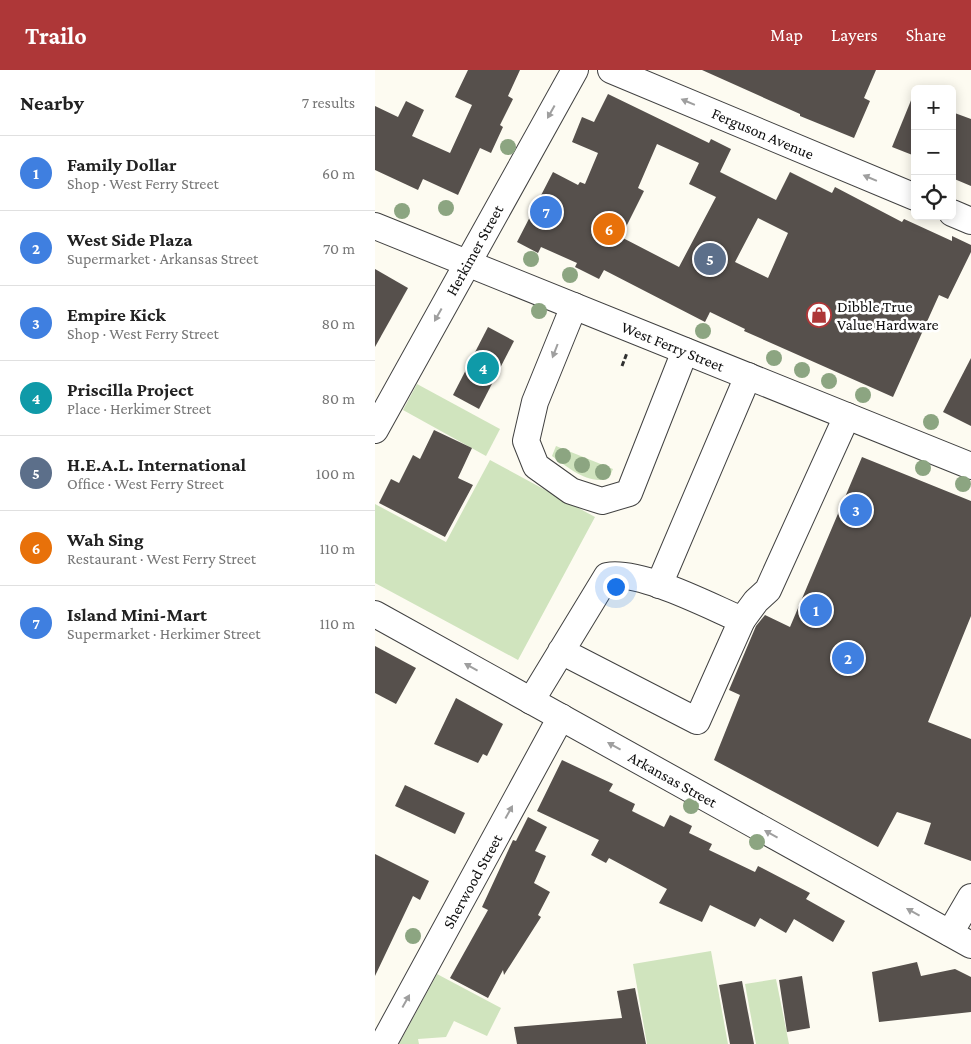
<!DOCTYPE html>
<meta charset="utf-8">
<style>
body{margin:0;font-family:"Crimson Pro",serif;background:#f2f2f2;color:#222}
.controls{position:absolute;right:15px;top:15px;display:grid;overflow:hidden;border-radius:8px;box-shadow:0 2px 12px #0003}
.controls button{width:45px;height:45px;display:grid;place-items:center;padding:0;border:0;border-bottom:1px solid #e0e0e0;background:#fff;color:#222;font:25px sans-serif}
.you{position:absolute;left:240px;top:516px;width:18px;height:18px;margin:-12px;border:4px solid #fff;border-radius:50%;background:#1a73e8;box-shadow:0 0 0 8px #1a73e833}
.badge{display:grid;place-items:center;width:32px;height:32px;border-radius:50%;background:#ae3738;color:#fff;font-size:16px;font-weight:700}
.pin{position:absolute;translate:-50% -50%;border:2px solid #fff;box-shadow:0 1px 5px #0006}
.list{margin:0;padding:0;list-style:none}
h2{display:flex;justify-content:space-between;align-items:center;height:65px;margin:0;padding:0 20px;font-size:21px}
h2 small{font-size:16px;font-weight:400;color:#767676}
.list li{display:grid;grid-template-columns:32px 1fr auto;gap:15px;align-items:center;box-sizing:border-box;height:75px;padding:0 20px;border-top:1px solid #e0e0e0}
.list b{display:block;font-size:19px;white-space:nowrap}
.list p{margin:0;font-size:16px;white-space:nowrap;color:#767676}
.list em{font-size:16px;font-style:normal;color:#767676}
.icon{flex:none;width:28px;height:28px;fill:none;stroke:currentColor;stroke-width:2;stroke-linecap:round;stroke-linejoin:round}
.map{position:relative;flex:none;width:596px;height:974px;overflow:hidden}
header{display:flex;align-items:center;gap:30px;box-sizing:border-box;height:70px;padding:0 25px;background:#ae3738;color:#fff}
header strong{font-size:24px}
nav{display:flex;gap:28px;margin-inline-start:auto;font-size:18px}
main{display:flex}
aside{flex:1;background:#fff}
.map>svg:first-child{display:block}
</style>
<header>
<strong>Trailo</strong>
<nav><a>Map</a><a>Layers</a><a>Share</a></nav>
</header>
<main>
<aside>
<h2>Nearby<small>7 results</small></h2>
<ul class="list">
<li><span class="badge" style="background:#3f7fe0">1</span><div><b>Family Dollar</b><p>Shop · West Ferry Street</p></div><em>60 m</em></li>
<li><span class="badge" style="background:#3f7fe0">2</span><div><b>West Side Plaza</b><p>Supermarket · Arkansas Street</p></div><em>70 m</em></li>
<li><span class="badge" style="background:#3f7fe0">3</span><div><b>Empire Kick</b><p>Shop · West Ferry Street</p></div><em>80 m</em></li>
<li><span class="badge" style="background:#0f9aa8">4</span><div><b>Priscilla Project</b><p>Place · Herkimer Street</p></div><em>80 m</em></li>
<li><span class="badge" style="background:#5c6f8a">5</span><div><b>H.E.A.L. International</b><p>Office · West Ferry Street</p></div><em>100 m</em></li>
<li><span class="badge" style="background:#e8710a">6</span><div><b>Wah Sing</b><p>Restaurant · West Ferry Street</p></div><em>110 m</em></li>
<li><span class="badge" style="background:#3f7fe0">7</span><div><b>Island Mini-Mart</b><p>Supermarket · Herkimer Street</p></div><em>110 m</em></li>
</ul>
</aside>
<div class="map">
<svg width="596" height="974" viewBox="0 0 596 974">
<rect width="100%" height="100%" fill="#fdfbf1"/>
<!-- green -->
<g fill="#d0e4be">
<path d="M42,314L125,359L111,386L28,340Z"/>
<path d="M181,376L238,399L234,408C215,416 192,397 177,386Z"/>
<path d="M115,390L220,447L143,590L0,513V434L71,472Z"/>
<path d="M336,881L353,974H272L258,894Z"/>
<path d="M62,904L126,938L112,966L79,951L71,967L43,969L44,974H24Z"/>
<path d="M401,909L414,974H381L370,914Z"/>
</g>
<!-- building -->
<g fill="#56504c" fill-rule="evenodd">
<path d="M93,0H145L133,26L138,29L125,55L128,57L116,83L105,78L83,125L48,109L43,120L0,100V36L23,47L31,31L49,40L37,66L75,83L97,35L80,27Z"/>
<path d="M327,0H501L489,28L495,31L479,68L425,46V44Z"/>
<path d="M539,23H540V86L517,77Z"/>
<path d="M233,24L334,73L336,69L356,79L345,102L401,130L415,102L457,123L460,117L527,152L529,149L577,171V166L596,175V182L573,229L564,225L518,327L369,261L370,259L335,242L330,252L229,200L224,209L200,197L202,193L166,177L163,183L142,172L178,102L203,115L205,112L210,114L223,83L197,72L207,47L219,52ZM282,74L324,93L314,114L341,127L304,197L246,167L269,121L263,118ZM383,148L413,163L393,208L360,192Z"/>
<path d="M577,42L596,49V116L577,108Z"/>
<path d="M0,199L33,218L0,277Z"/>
<path d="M113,257L139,271L104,339L78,325Z"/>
<path d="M596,288V356L568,342Z"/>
<path d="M59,360L97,378L83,408L98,415L70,467L4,433L16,409L24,413L38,385L45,389Z"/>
<path d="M487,387L596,431V546L553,652L596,669V791L549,774L556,753L522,742L503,777L339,690L365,625L354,620L381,556L390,545L415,557Z"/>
<path d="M0,576L41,598L21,634L0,623Z"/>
<path d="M81,628L128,654L112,686L108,684L103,693L59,674Z"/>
<path d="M187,690L238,714L234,721L260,734L257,741L289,757L295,745L317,756L314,763L337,774L334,780L380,802L383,796L435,823L431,829L470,851L458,872L419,849L411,863L385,848L380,857L335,835L327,852L284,833L292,819L234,788L231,793L216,785L224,770L162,741Z"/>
<path d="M30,715L90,743L80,764L20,736Z"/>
<path d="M153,747L172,757L160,781L171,786L159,813L175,822L163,845L166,847L129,905L128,900L113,928L75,908L113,840L107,837L138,770L141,771Z"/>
<path d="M0,784L54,811L45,830L38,826L0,906Z"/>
<path d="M542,892L546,906L580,899L596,907V942L504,952L497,902Z"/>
<path d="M427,906L435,958L412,962L404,910Z"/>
<path d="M367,911L379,974H355L344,915Z"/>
<path d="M260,918L271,974H142L139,957L247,948L242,921Z"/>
</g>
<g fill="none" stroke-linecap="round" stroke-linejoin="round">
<defs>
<g id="minor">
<path d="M236,0L540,127"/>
<path d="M577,143L596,151"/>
<path d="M0,156L596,396"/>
<path d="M199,236L160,332L151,371L161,396L196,421L227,431L254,423L310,281"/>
<path d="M0,360L200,0"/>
<path d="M284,515L373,306"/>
<path d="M0,544L596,875"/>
<path d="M367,550L381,531L393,520L472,346"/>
<path d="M156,631L232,506C266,500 334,536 367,550L322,651L186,581"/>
<path d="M575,863L596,827"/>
<path d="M8,974L186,647"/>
</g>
</defs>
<!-- minor casing -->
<use href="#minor" stroke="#414141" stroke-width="28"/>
<!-- path -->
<path stroke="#303030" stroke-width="3" stroke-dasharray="5 2.5" stroke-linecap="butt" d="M247,296L252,283"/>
<!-- minor -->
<use href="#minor" stroke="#fff" stroke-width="26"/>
</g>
<!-- trees -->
<g fill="#8ca581">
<circle cx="133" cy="77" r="8"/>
<circle cx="71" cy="138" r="8"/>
<circle cx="27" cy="141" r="8"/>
<circle cx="156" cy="189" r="8"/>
<circle cx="195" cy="205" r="8"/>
<circle cx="164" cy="241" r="8"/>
<circle cx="328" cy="261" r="8"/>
<circle cx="399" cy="288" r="8"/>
<circle cx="427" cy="300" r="8"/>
<circle cx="454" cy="311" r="8"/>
<circle cx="488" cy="325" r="8"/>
<circle cx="556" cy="352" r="8"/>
<circle cx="188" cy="386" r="8"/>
<circle cx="207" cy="395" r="8"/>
<circle cx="548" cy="398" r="8"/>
<circle cx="228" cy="402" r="8"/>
<circle cx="588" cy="414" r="8"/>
<circle cx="316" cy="736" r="8"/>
<circle cx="382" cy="772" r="8"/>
<circle cx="38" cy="866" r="8"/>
</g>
<!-- one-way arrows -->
<defs><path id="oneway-solid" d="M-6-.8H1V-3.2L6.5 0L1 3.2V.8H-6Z" transform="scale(1.25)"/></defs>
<g fill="#9f9f9f">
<use href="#oneway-solid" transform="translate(313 32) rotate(-157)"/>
<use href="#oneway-solid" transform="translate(176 42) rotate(119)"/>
<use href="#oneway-solid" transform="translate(495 108) rotate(-157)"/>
<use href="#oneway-solid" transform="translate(63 245) rotate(119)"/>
<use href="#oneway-solid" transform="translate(180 281) rotate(111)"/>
<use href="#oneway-solid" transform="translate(96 597) rotate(-151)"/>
<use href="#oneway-solid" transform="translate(239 676) rotate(-151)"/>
<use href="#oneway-solid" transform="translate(134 742) rotate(-61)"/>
<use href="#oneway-solid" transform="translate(396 764) rotate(-151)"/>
<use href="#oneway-solid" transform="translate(538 842) rotate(-151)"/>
<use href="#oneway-solid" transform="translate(31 931) rotate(-61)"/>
</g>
<!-- icons -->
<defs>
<symbol id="shop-ring" viewBox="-11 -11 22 22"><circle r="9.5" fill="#fff" stroke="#ae3738" stroke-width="1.5"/><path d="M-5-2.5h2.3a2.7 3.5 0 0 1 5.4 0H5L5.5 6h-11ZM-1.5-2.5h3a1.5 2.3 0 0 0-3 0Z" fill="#ae3738"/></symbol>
</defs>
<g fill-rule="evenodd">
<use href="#shop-ring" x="430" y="231" width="28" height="28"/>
</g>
<g text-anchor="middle" stroke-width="5" stroke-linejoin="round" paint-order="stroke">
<!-- street labels -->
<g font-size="16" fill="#0e0e0e" stroke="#fff">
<text transform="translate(388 63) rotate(23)" y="6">Ferguson Avenue</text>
<text transform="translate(99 180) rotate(-61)" y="6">Herkimer Street</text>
<text transform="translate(298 276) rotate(22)" y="6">West Ferry Street</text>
<text transform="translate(298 709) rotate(29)" y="6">Arkansas Street</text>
<text transform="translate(97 811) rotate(-61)" y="6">Sherwood Street</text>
</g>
<!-- poi labels -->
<g font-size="16" fill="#0e0e0e" stroke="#fff" text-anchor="start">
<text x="462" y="242">Dibble True<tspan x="462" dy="18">Value Hardware</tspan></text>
</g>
</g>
</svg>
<div class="controls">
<button>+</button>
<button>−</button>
<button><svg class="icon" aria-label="locate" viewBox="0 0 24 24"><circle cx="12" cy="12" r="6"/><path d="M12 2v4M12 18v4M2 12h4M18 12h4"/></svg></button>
</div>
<div class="you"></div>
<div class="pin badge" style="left:441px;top:540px;background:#3f7fe0">1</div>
<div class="pin badge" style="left:473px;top:588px;background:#3f7fe0">2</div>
<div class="pin badge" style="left:481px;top:440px;background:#3f7fe0">3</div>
<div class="pin badge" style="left:108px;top:298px;background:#0f9aa8">4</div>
<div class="pin badge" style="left:335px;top:189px;background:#5c6f8a">5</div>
<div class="pin badge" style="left:234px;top:159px;background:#e8710a">6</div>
<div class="pin badge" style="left:171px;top:142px;background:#3f7fe0">7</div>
</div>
</main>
